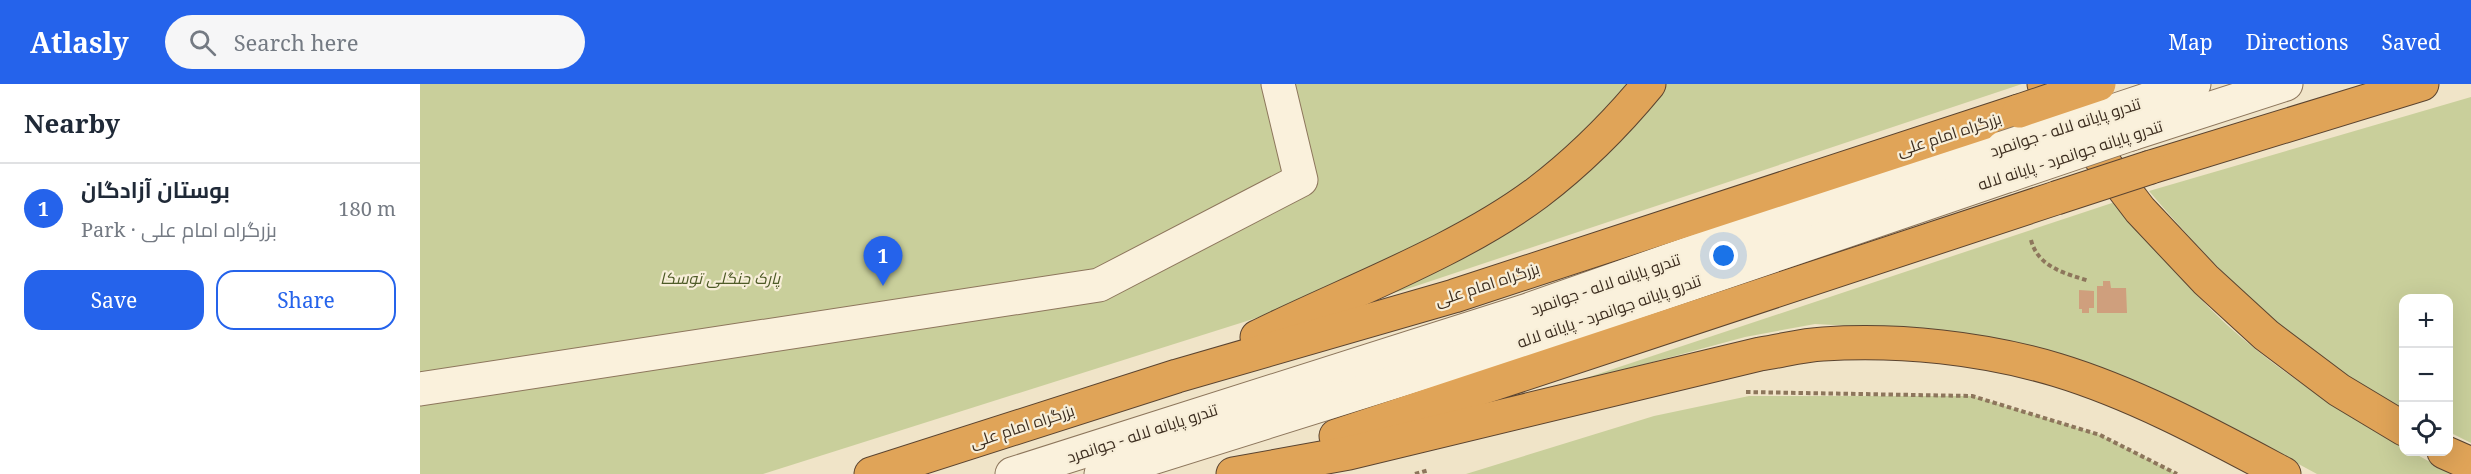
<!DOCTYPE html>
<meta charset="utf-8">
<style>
body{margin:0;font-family:"Noto Serif",Cairo,serif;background:#f6f6f7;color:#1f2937}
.controls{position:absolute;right:18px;bottom:18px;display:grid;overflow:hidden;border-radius:12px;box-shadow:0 6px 24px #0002}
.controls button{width:54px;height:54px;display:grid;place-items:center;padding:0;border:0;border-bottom:2px solid #e0e1e3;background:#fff;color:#1f2937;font:30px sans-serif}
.you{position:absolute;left:1304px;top:172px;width:21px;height:21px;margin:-15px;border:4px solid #fff;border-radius:50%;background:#1a73e8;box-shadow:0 0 0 9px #1a73e833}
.badge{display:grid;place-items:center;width:39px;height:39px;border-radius:50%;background:#2563eb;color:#fff;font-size:20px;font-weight:700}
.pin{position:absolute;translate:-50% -50px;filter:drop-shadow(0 2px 3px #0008)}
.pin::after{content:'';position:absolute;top:32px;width:21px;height:18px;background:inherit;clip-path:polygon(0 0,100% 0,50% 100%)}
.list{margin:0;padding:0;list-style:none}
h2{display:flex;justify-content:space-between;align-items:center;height:78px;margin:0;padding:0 24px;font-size:26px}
h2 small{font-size:20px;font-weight:400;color:#747a83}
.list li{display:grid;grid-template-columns:39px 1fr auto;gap:18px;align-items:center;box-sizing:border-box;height:90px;padding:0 24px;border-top:2px solid #e0e1e3}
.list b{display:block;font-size:22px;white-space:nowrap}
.list p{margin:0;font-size:20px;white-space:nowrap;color:#747a83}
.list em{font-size:20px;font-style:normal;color:#747a83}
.actions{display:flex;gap:12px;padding:18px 24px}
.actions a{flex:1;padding:14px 0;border:2px solid #2563eb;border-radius:18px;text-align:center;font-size:21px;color:#2563eb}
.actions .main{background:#2563eb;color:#fff}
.icon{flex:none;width:33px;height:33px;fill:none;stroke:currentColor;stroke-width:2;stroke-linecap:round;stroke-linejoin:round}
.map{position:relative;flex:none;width:2051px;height:390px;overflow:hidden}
header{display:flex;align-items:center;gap:36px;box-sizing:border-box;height:84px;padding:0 30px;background:#2563eb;color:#fff}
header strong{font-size:28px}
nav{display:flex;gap:33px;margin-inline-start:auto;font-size:21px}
.search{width:420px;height:54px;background:#f6f6f7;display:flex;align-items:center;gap:15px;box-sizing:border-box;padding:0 21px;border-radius:33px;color:#747a83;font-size:22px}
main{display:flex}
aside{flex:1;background:#fff}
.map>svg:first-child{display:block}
</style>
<header>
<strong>Atlasly</strong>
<div class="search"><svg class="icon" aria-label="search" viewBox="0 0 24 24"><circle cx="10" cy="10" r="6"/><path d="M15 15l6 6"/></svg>Search here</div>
<nav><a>Map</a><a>Directions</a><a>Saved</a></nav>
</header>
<main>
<aside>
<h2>Nearby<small></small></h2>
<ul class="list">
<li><span class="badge">1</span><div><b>بوستان آزادگان</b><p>Park · بزرگراه امام علی</p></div><em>180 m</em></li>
</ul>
<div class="actions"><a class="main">Save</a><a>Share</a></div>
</aside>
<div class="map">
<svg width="2051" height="390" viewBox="0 0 2051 390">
<rect width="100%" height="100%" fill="#f0e4c8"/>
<!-- green -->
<g fill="#c9cf9b">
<path d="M0,0H1218L1091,116L908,209L830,236L343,390H0Z"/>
<path d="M1238,0H1602L984,206L891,232L976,195Z"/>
<path d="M2051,13V359L2029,348L2028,214H1984L1983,324C1883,273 1801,192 1729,107Z"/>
<path d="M1695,118C1730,160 1766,203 1806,240C1860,289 1921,327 1983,363L1984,368H1992L2032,390H1897L1815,346L1469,244L1395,240L1325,253L1133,305Z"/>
<path d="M1329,312H1552L1680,351L1757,390H1046L1234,332Z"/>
</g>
<!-- building -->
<g fill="#cf9f7d">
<path d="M1683,197H1690L1691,204H1706L1707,229H1677V202H1683Z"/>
<path d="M1659,206L1674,207V224H1669V229H1662V225H1659Z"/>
</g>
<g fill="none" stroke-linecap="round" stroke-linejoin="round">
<defs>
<g id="minor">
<path d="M1693,27L1774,0"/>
<path d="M1711,50L1866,0"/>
<path d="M0,305L679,201L881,96L858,0"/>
<path d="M592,390L1105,227L1355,139L1583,64"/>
<path d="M681,390L1083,264L1590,91"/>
</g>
<g id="highway">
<path d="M1624,0L1720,126L1786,196L1846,251L1919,306L1984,345"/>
<path d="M1731,83L2002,0"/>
<path d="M837,253C926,209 1038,168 1117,109C1159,77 1196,40 1229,0"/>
<path d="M916,352L1636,114"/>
<path d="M2024,368L2051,380"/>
<path d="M451,390L757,292L1034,212L1599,27"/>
<path d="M813,390L929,369L1340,270C1361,267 1382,261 1403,260C1479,255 1564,264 1637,286C1716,310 1791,351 1864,390"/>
</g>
</defs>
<!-- minor casing -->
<use href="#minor" stroke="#8d765c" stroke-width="35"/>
<!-- highway casing -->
<use href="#highway" stroke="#5b4430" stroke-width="35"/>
<!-- path -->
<g stroke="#8d765c" stroke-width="4" stroke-dasharray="4.5 3" stroke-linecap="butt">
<path d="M1611,156C1618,183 1644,189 1669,197"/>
<path d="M1326,308L1552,312L1680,351L1757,390"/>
<path d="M995,390L1009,386"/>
</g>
<!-- minor -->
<use href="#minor" stroke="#faf1dc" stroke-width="33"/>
<!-- highway -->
<use href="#highway" stroke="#e0a458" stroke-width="33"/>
<defs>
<g id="minor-bridge">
<path d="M1583,64L1693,27"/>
<path d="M1590,91L1711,50"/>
</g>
<g id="highway-bridge">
<path d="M1599,27L1679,0"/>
<path d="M1636,114L1731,83"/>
</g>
</defs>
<!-- minor-bridge casing -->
<use href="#minor-bridge" stroke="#8d765c" stroke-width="35" stroke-linecap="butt"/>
<!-- highway-bridge casing -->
<use href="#highway-bridge" stroke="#5b4430" stroke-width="35" stroke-linecap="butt"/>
<!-- minor-bridge -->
<use href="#minor-bridge" stroke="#faf1dc" stroke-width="33"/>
<!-- highway-bridge -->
<use href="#highway-bridge" stroke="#e0a458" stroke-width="33"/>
</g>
<g text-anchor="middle" stroke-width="4.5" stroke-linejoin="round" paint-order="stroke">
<!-- street labels -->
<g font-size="16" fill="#3d2e20" stroke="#f7eed8">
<text transform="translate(1645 43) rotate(-18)" y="6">تندرو پایانه لاله - جوانمرد</text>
<text transform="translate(1529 50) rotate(-18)" y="6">بزرگراه امام علی</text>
<text transform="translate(1650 71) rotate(-18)" y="6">تندرو پایانه جوانمرد - پایانه لاله</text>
<text transform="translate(1067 200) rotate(-18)" y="6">بزرگراه امام علی</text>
<text transform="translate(1185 200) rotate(-19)" y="6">تندرو پایانه لاله - جوانمرد</text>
<text transform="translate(1189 227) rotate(-19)" y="6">تندرو پایانه جوانمرد - پایانه لاله</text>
<text transform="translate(602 342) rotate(-18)" y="6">بزرگراه امام علی</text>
<text transform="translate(722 349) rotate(-18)" y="6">تندرو پایانه لاله - جوانمرد</text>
</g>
<!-- park labels -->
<g font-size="16" font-style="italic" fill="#4d5a26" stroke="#f7eed8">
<text x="300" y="200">پارک جنگلی توسکا</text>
</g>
</g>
</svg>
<div class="controls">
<button>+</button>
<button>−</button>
<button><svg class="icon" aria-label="locate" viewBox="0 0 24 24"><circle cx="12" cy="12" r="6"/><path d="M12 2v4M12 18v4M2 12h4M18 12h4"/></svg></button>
</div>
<div class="you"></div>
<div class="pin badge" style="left:463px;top:202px">1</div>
</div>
</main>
